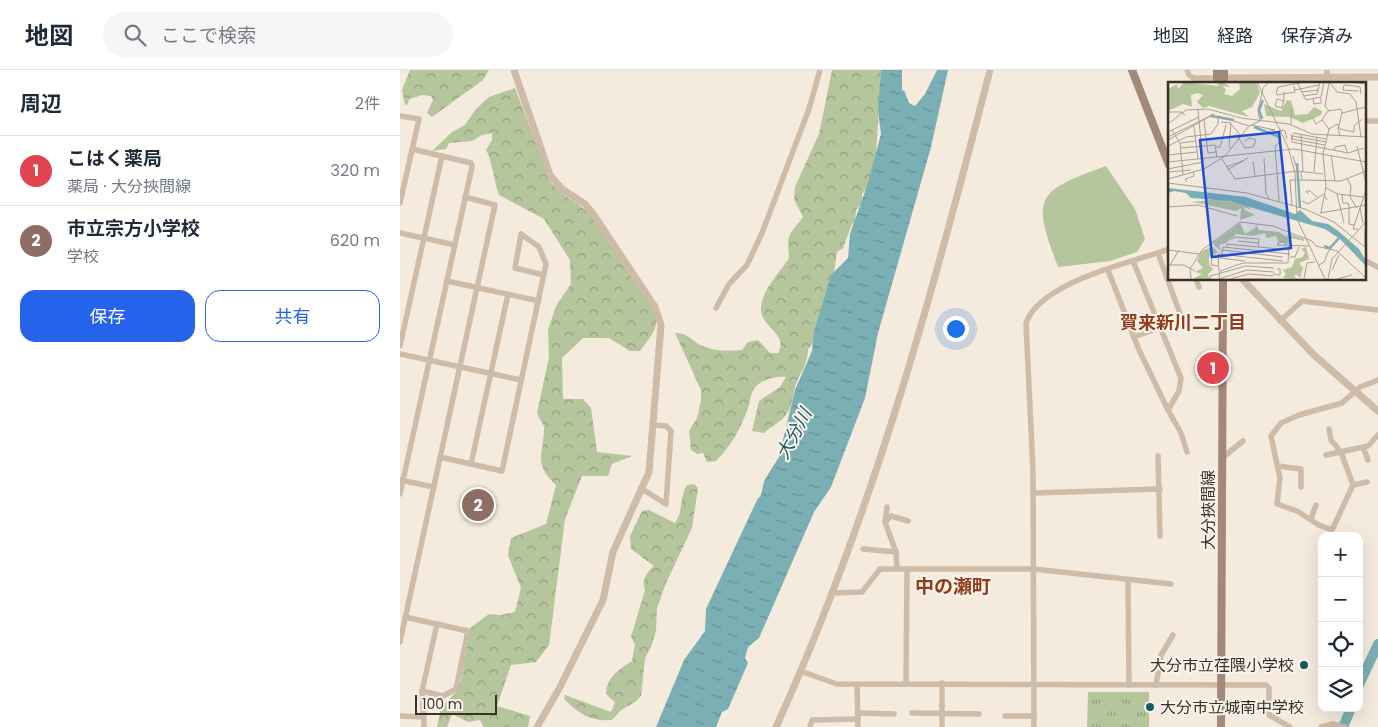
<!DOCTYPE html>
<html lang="ja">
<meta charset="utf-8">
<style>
body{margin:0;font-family:Poppins,"Noto Sans JP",sans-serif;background:#f6f6f7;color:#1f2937}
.controls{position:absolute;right:15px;bottom:15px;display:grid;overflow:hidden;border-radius:10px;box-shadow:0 5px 20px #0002}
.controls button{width:45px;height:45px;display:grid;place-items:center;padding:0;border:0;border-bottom:1px solid #e0e1e3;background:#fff;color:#1f2937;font:25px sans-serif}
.scale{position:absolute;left:15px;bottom:12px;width:82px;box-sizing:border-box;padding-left:5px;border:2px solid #3a2f29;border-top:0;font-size:14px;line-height:18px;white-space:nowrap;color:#3a2f29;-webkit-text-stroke:4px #fbf4ea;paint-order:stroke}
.you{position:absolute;left:555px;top:258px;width:18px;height:18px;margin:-12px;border:4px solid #fff;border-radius:50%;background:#1a73e8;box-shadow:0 0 0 8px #1a73e833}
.badge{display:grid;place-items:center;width:32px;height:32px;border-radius:50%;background:#2563eb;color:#fff;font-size:16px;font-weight:700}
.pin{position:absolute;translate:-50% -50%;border:2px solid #fff;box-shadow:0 1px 5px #0006}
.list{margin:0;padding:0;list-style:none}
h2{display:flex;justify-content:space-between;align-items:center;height:65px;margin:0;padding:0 20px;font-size:21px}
h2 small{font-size:16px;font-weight:400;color:#747a83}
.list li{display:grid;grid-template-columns:32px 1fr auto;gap:15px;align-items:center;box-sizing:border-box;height:70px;padding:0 20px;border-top:1px solid #e0e1e3}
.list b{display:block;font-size:19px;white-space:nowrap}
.list p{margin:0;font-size:16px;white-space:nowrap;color:#747a83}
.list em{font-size:16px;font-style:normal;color:#747a83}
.actions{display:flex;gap:10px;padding:15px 20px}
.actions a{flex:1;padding:11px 0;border:1px solid #2563eb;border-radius:15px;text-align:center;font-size:18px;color:#2563eb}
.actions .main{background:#2563eb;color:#fff}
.icon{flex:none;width:28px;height:28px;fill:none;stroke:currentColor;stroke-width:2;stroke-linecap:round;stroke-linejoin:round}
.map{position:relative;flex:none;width:978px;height:657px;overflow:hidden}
header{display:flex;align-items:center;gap:30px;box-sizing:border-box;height:70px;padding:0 25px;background:#fff;border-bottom:1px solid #e0e1e3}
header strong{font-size:24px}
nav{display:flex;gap:28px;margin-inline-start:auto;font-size:18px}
.search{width:350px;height:45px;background:#f6f6f7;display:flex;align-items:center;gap:12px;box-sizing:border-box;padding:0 18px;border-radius:28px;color:#747a83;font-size:19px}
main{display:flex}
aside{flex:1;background:#fff}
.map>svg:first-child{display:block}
</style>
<header>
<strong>地図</strong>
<div class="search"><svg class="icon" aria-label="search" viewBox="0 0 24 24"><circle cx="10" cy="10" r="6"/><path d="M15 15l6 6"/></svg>ここで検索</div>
<nav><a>地図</a><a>経路</a><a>保存済み</a></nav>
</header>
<main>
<aside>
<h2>周辺<small>2件</small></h2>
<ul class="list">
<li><span class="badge" style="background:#e0444e">1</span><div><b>こはく薬局</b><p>薬局 · 大分挾間線</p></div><em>320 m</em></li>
<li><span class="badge" style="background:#8d6e63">2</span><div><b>市立宗方小学校</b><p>学校</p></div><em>620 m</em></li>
</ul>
<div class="actions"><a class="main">保存</a><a>共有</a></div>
</aside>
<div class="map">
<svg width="978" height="657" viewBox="0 0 978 657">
<defs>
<pattern id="forest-crowns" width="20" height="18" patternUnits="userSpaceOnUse" patternTransform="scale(1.25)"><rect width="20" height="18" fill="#b5c59c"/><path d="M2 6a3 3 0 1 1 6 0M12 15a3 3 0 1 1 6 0" fill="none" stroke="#94a07f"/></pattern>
<pattern id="park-tufts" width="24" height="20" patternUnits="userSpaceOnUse" patternTransform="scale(1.25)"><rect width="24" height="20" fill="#b5c59c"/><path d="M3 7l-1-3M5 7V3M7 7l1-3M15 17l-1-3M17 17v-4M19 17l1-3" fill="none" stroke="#94a07f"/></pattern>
<pattern id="water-ripples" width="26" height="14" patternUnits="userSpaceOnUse" patternTransform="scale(1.25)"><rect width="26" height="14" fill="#7aafb4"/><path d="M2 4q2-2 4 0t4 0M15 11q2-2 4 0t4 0" fill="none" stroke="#658f92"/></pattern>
</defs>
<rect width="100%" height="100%" fill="#f4eadd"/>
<!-- green -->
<path fill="#b5c59c" d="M706,96L735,139L745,169L737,182L710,191L658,197C631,127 636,121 706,96Z"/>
<!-- forest -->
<g fill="url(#forest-crowns)">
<path d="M10,0H89L83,10L32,47L27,43L33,30L31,26L22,25L9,29L8,34L5,35L2,20Z"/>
<path d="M432,0H481L476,85L468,117L462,124V133L456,140L455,152L452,154L443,178L437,182L432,217L414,272L408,279C409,291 400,303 396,314C393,322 393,336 387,343C382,352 371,356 364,363L352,361L359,331L380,317L386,307C374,306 358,310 352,322C350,327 350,333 348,338C341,358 331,376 316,391L307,392L303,383L297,384L291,380L289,361L297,348L301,331V320L275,263C288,262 292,272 303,276C316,282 328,281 342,280L348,272L358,270L370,283H378C389,264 361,258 361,239C361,221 380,202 389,188C387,163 388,167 403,147L394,129L395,117L419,64Z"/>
<path d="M115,18L150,111C164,129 177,130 190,145C202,158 254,234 256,247C259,259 246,272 240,281H230L209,268H183L162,288L163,329H183L191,338L197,382L232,386L212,394L208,406H182L165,449L149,575L136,592L111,595L97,636L130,646L128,657H84L80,650L68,652L52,644L47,657H37L41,638L57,621L61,610L70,558L89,544L101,545L115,542L121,518L108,485L111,468L146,454L156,415C132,392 144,385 144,357C143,352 138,348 137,343L149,287L148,260L156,236L171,214L170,190L144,149L99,125C95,114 91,87 86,80L92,70V63L82,65L72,71L49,73L46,79L32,81L52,62L65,55L76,39L89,27Z"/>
<path d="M294,414L298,418L292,458L266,513L257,538L256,561L251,577L245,588L241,626L235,632L221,640L212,650C191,652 178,643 164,629L165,625L211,642L215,632L206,624C207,607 218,600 232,591L235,574L231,567L245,520C241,510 247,502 254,496L231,479L230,466L242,441L249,440L275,453C284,441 279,427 287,415Z"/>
</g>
<!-- park -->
<path fill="url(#park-tufts)" d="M688,622H749V657H687Z"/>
<!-- water -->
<path fill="url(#water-ripples)" d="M481,0H502V21L504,20L509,33L515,36L525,24L537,0H548L531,77L478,263L465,328L431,417L414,442L359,568L348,577L345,588L348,593L328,639L322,642L316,657H256L284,590L305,561L306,539L357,430L361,425L364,411L379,387L395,320L412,281L414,262L431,205L448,188L450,164L467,116L481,64L478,41Z"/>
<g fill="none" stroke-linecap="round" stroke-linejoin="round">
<!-- river -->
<g stroke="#7aafb4" stroke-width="10">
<path d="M959,615L978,574"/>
<path d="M943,657L951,638"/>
</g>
<!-- minor -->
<g stroke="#cebba8" stroke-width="5.5">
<path d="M787,0L789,5L793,8H817"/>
<path d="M927,14V0"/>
<path d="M0,46L19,49L0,133"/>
<path d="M964,51H978"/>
<path d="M0,163L55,175"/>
<path d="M964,190L978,197"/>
<path d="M733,191L781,308L779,321L768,340"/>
<path d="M708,200L739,280L768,340L781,363L787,382"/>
<path d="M796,209L799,217"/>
<path d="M47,211L139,231"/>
<path d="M316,238L329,214L347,195L362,163L409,39L420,0"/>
<path d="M880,251L902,231L978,240"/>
<path d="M734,267L782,249L758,183"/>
<path d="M0,276L42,86"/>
<path d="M0,284L121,310"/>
<path d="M929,359L931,370L941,382L953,415L932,460L919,455L897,441L877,434L880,408L871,366L881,353L899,345L942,333L960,317L978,310"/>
<path d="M963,377L968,390"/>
<path d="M926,385L968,376L978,365"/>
<path d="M758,386L760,466"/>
<path d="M40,387L102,401L146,194L139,177L121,164L115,198L144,205"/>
<path d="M821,389L843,371"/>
<path d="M71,394L108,224"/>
<path d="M878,396L901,399V417"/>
<path d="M0,410L34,417"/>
<path d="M953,415L967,412"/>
<path d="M242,419L266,434L271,361L266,356L254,355"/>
<path d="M634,423L760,419"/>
<path d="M0,424L72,97L71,93L12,79"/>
<path d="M487,437L485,452L496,482"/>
<path d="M911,449L916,435"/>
<path d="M485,452L491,446L508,451"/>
<path d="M463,479L496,482L497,499"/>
<path d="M728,511L729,615"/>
<path d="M431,523L462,522L480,499H634L771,514"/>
<path d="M5,547L68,561L56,619L43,626L22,621"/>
<path d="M0,572L95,135L65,127"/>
<path d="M400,601L437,614L866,615L869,618V645L890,657"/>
<path d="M542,613V657"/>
<path d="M457,614L458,657"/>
<path d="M506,614L507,499"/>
<path d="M756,615L761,585L773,565"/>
<path d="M458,643L494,644"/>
<path d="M512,643L579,644"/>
<path d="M0,646L24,647"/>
<path d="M605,646H634"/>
<path d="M24,657L22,621L37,554"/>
<path d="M410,657L412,650L458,649"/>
<path d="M634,657L633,401L626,253C641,211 731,193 769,179"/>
<path d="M921,657L933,654L944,657"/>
</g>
<!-- tertiary -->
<g stroke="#cebba8" stroke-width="7">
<path d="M114,0L150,105L162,119L185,134L194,145L255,237L261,255L249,402L213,482L203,530L159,619L137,657"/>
<path d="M818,8L978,7"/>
<path d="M842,209L914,285L978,341"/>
<path d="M376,657C472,447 533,223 590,0"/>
</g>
<!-- secondary -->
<g stroke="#a28979" stroke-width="8">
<path d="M732,0L769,95"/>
<path d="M817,0V14"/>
<path d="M824,0V14"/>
<path d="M821,657L823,209"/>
</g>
</g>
<!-- markers -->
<g fill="#1a585f" stroke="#fbf4ea" stroke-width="2">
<circle cx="904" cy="595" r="5"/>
<circle cx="750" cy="637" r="5"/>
</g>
<g text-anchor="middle" stroke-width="4" stroke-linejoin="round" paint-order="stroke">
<!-- street labels -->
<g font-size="16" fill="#3a2f29" stroke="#fbf4ea">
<text transform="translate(808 440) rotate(-90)" y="6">大分挾間線</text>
</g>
<!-- poi labels -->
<g font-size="16" fill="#3a2f29" stroke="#fbf4ea" text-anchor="end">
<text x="894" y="601">大分市立荏隈小学校</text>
<text x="760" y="643" text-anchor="start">大分市立城南中学校</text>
</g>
<!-- neighbourhood labels -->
<g font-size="18" font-weight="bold" fill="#903c1b" stroke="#fbf4ea">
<text x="783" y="259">賀来新川二丁目</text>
</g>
<!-- water labels -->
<g font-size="18" font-style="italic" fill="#1a585f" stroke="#fbf4ea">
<text transform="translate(394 364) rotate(-62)" y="6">大分川</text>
</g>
<!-- quarter labels -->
<g font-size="19" font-weight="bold" fill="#903c1b" stroke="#fbf4ea">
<text x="553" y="523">中の瀬町</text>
</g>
</g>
<!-- overview -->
<g transform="translate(768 12)">
<rect width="198" height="198" fill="#f4eadd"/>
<path d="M16,0L51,4L49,1H57L62,5L55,4L58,8L56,12L64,14L72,7L71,0H88L92,11L84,25L74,29L81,35L41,24L35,26L29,20L35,13L30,11L23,13L24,25L15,22L0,29V7L9,2L10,7ZM119,18L123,19L127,33L140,32L146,25L154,29L153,33L135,41L122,35L98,34L96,22L113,29ZM51,117L80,124L83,128L76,125L77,128L87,133L72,138L73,126L68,129L24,120ZM72,141L77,152L87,146L88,142L91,148L111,150L119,155L120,151L136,157V159L122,156L123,162H120L110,159L108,154L99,156L97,151L84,154L68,152L58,161L51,163L54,170L47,164L45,161ZM44,164L50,170L41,175V183L45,187L40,192L41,197H25L34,192L27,190L35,186L29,179L33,170ZM138,165L141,177L131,181L135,186L132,196L128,192L126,195L130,197L115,196L118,192L115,188L124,185L127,177L135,175L137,170L133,167Z" fill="#b5c59c"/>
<path d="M0,106L78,115L127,132L132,128L144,139L160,142L169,148L191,167L197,177V183L172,157L157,147L61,119L23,116L18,111L6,109L0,111Z" fill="#7aafb4"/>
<path fill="none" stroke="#7aafb4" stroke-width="2.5" d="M43,34L66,38M94,37L91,28L95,18M86,45L112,55M129,81L132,126M156,164L162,166L171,156"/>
<path fill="none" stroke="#aa9f95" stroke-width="1" d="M89,0L120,65L127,91L129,137L157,197M129,0L138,18L153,15L156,0M181,0L198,2M162,1L169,10L182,12L188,20L193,55M127,8L151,3M175,8L176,3L187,4L192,5L193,12M175,8L191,9M133,10L151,8M108,12L110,5L136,0M108,13L127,10L126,4M135,14L149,12L152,0M145,17L146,22L153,21V16M116,19L109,17L107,24L114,26L116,17V10M161,29L157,24L161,1M0,30H13L17,33M50,34L81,44M144,35L148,42L154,38M36,38L40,71L48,70M53,40L63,41L61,64L63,67M0,42L18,28L40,27L73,36L121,42L144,52L198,55M63,42L73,54M123,42V26M83,43L107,48H101M26,44L30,77M161,47L154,38L160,29L173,27L174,31M4,48L12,61L15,93M0,50L31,35M125,51L158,57M68,52L77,66L85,65L88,58L82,56L76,59M123,52L124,60L180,71L196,66M133,52L135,90M125,53L124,57L157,63M125,54L158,60M172,54L170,47L174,31L198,25M0,55L46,32L0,58M12,61L28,59M0,64L18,55L43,52L50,42V34M189,64L198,101M47,65H52L58,43M12,66L47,63L49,76M166,68L167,65L177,63L179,70M0,73L29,70M163,73L167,99M57,74L81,44L92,39L90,29L95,6L101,0M125,74L130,90M96,76L98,111L101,117M54,77L67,97L129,89L155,92M85,79L87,94M0,80L126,67L198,80M58,85L75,79M0,87L35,80L30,28M59,88L80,76M1,90L23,88M146,90L149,55M179,96L183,104L182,115L189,126M0,97L36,87L57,74M134,98L173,99L198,89M19,100L17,97L26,94L25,90M0,101L79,111L137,127L166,140L198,166M158,106L170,112L195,115M140,112L138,109H142L149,115M169,112L176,141M174,112L175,121H180L182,127M111,119L107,64L111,61L112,48L117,49L119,57M134,119L140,122L156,112L159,118M124,124L122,98H134L133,90M0,125L30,123L69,134M192,126L195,141M181,127V142L186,143M153,130L158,105L155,72L161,47L169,42L172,47L186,50V44L194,37M152,131L198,123M190,147H185L198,108M197,147V165M63,158L66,155L91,157L90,165M70,159L90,161M110,163L141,164M110,164V160H117L118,164M59,165V162L122,168M0,168L31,172M54,168L115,175M169,169L198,196M54,172L55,165L122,172M122,175H127L131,165M0,183H16L27,189M2,183L11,168M151,183L156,180L161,168M50,184L43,183L44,175L77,179M164,188L171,173M51,189L50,172L115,179M105,192L112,193V187H109M23,197L22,187L34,168L72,140L105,144L144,159L148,164L169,169M42,197V194L78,184L106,186M51,197L52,189L75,181H120L121,164M51,197L79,188L106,190M62,197L81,192L105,194M75,197H97M136,197L139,181L147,180M160,197L164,177L198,140M169,197L184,193"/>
<path fill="#1d4ed8" fill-opacity="0.15" stroke="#1d4ed8" stroke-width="2.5" d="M111,50L123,166L44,175L32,58Z"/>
<rect width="198" height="198" fill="none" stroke="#3a2f29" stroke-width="2.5"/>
</g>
</svg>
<div class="controls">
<button>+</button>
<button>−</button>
<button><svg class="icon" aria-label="locate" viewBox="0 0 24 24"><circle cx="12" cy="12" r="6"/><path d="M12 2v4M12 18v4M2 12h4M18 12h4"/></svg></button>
<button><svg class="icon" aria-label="layers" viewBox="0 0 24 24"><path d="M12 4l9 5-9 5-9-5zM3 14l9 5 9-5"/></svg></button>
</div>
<div class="scale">100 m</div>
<div class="you"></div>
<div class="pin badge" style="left:813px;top:298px;background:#e0444e">1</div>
<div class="pin badge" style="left:78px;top:435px;background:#8d6e63">2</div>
</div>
</main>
